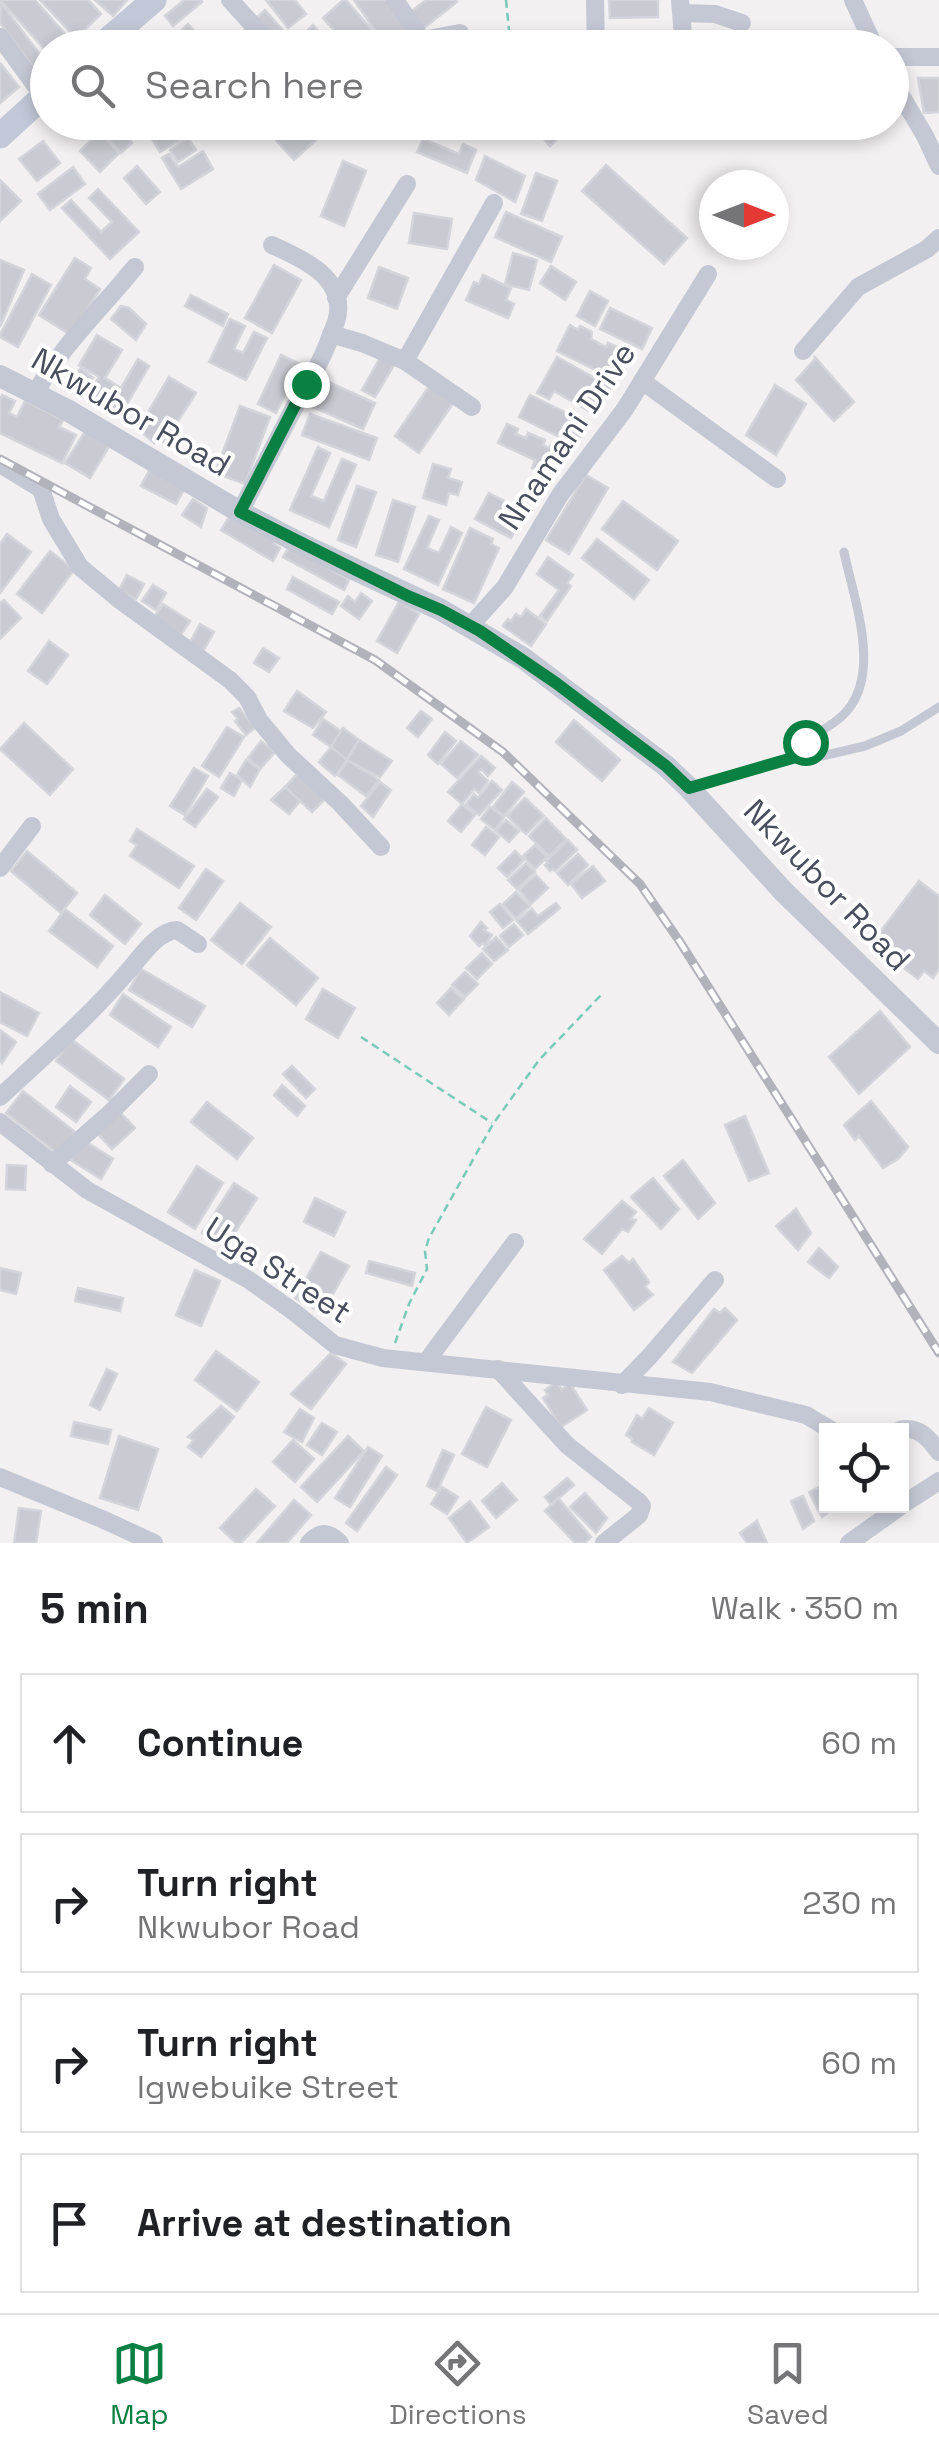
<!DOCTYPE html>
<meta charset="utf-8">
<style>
body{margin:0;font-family:"Space Grotesk",sans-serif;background:#f2f2f2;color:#202124}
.controls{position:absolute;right:30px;bottom:30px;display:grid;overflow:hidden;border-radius:0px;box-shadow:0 5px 15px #0003}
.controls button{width:90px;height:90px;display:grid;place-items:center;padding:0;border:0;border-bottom:2px solid #e0e0e0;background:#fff;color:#202124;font:50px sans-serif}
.compass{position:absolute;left:699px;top:170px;width:90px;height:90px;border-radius:50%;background:#fff;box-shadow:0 5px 15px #0003;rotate:90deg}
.stop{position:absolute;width:30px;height:30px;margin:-22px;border:8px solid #0b8043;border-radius:50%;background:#fff}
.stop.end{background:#0b8043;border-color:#fff;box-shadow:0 2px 10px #0008}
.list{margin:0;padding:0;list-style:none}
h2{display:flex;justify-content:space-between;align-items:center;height:130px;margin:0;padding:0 40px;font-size:42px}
h2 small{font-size:32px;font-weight:400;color:#757577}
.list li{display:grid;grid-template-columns:65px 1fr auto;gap:30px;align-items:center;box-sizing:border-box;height:140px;margin:0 20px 20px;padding:0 20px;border:2px solid #e0e0e0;border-radius:0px}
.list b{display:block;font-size:38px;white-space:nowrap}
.list p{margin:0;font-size:32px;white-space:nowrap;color:#757577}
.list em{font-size:32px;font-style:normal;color:#757577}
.icon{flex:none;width:55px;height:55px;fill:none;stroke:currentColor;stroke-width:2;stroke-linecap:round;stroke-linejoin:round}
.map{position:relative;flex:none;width:939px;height:1543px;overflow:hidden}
.search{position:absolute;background:#fff;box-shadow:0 5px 15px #0003;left:30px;right:30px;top:30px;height:110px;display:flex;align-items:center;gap:25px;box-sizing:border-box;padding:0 35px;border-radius:55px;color:#757577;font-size:38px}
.sheet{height:770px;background:#fff}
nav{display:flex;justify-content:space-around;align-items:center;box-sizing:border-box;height:140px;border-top:2px solid #e0e0e0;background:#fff;font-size:28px;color:#757577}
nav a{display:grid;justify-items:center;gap:5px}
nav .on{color:#0b8043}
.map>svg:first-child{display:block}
</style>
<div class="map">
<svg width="939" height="1543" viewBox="0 0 939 1543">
<rect width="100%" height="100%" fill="#f2f0f0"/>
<!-- building -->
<g fill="#cacbd2" stroke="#d4d4db" stroke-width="2.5">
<path d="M0,0H35L74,44L71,48H48V53Z"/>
<path d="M40,0H88L101,14L76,38Z"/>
<path d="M95,0H127L113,16Z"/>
<path d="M184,0H201L202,2L173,26L165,16Z"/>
<path d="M266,0H295L306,14L288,28Z"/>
<path d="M343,0H346L371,29L350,48L323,18Z"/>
<path d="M354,0H388L411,33L390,48H387Z"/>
<path d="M426,0H456L457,2L420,31L408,14Z"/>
<path d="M609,0H658V17L610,18Z"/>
<path d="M1,3L48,65V68L39,75L0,23Z"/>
<path d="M265,10L286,34L277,42L256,18Z"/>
<path d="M188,24L210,48H172L168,43Z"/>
<path d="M313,25L334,48H301L296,42Z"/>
<path d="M245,30L258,48H221Z"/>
<path d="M529,32L549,41L546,48H523Z"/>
<path d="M680,32L681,48H620L619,36Z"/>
<path d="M1,64L19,87L0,103V65Z"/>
<path d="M918,78H939V112L924,113Z"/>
<path d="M165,122H183L190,134L160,152L148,133Z"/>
<path d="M294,122H332L323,130L325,132L294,160L276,140Z"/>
<path d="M550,122H576L550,146L538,133Z"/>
<path d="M121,130L132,143L121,153L110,140Z"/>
<path d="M99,132L119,153L100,172L80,151Z"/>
<path d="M188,138L196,150L178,162L170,150Z"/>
<path d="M423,139L459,154L463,144L476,150L467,173L417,152Z"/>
<path d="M43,141L60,163L37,181L19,159Z"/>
<path d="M203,151L213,169L181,189L162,158L169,154L178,167Z"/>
<path d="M485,156L525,176L515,202L476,180Z"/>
<path d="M343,161L366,171L344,226L321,216Z"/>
<path d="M606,165L687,238L664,264L582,191Z"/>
<path d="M137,166L160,192L146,204L124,178Z"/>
<path d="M73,167L85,184L50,210L38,194Z"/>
<path d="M536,173L557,181L542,221L521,214Z"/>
<path d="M0,180L21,201L0,221Z"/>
<path d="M98,189L139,232L110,259L62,208L71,200L101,232L112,222L89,198Z"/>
<path d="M506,212L562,237L551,262L495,237Z"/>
<path d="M414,213L452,219L447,249L409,243Z"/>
<path d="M513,253L537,260L529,290L505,284Z"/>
<path d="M75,258L91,268L85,279L100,289L71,335L39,315Z"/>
<path d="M0,260L24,270L0,327Z"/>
<path d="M274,265L301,280L272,333L245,318Z"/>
<path d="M551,266L576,282L565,300L540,283Z"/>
<path d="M379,267L408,278L397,309L368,298Z"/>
<path d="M32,274L51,285L18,347L0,337V335Z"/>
<path d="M483,275L511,288L506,300L514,304L508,318L466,300L474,282L479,284Z"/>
<path d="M590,291L608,301L595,326L577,316Z"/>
<path d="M191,295L228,314L223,326L185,306Z"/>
<path d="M121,306L129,308L146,324L136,340L111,319Z"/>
<path d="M610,308L652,328L642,349L600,329Z"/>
<path d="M230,319L245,326L234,349L243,353L254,332L267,338L246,380L209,362Z"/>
<path d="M570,325L578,330L580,326L592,332L591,339L606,347L608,343L617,347L614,352L622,356L612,378L557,351Z"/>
<path d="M97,335L122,350L105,378L121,388L138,359L149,366L122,413L89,393L99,377L79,365Z"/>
<path d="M281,355L300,364L276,413L258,404Z"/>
<path d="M381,356L394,365L375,397L362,390Z"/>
<path d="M814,356L854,402L834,421L796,380L815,359Z"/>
<path d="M557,357L611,387L596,415L554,391L549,399L537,393Z"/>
<path d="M81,368L93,378L78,396L66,387Z"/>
<path d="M169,377L196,393L164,443L157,439L154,443L138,429Z"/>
<path d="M324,380L375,403L363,429L313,407Z"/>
<path d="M430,385L454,402L419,453L395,436Z"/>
<path d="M775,385L806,404L776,455L746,435Z"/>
<path d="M2,395L15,401L9,413L17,417L25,401L63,420L59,427L76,435L62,463L0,433V400Z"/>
<path d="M530,395L587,423L576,445L519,417Z"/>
<path d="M240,406L270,417L245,484L215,473Z"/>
<path d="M310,414L377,438L369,460L302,435Z"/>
<path d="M507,424L518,429L516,434L526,438L528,433L545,440L543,445L549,448L551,445L563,450L554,471L542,466L540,471L532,468L535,460L498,443Z"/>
<path d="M86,430L110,445L90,478L65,463Z"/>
<path d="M318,447L330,453L311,496L324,501L342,459L356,465L329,527L290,510Z"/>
<path d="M433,464L451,469L448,478L462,482L458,495L449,493L446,505L423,498Z"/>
<path d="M151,467L186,486L176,504L141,486Z"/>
<path d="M586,475L608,488L569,554L546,540Z"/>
<path d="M357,486L376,492L356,547L338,540Z"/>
<path d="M489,493L525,512L511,538L475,519Z"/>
<path d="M193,499L207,508L201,527L182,515Z"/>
<path d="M393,500L415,507L398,562L376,555Z"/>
<path d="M623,501L678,541L657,570L602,529Z"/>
<path d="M429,516L439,520L427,548L439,553L451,527L462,533L438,585L404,569Z"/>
<path d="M229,517L277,538L274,544L280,548L273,561L221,530Z"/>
<path d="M470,528L493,539L491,544L499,548L474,603L443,589Z"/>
<path d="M7,534L31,552L0,593V544Z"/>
<path d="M597,539L649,580L634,599L582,558Z"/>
<path d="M289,547L349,580L344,590L283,557Z"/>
<path d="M50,551L74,570L42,613L17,594Z"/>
<path d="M548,557L573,575L567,583L571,586L547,621L540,616L559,590L537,574Z"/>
<path d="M127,575L144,584L136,599L119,590Z"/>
<path d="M293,577L339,602L332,614L287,589Z"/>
<path d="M153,585L166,593L156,610L142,601Z"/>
<path d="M361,593L372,601L359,619L341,606L348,596L355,602Z"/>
<path d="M4,600L21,618L0,639V603Z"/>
<path d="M399,602L419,614L397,653L377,641Z"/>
<path d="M163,604L190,621L180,636L153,619Z"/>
<path d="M526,609L546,624L531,646L503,626L508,619L511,621L516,614L521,617Z"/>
<path d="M200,624L214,632L202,653L188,646Z"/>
<path d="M49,641L68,655L47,684L28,671Z"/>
<path d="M263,648L279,658L269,672L254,663Z"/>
<path d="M297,691L326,712L313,728L284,711Z"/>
<path d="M239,708L255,728L246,735L235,721L238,719L232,712Z"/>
<path d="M421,711L432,719L418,737L407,728Z"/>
<path d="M323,719L341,731L331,747L313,735Z"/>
<path d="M574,720L620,760L602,781L556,742Z"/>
<path d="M24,723L73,769L50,795L0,749Z"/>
<path d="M227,727L244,737L219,777L202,766Z"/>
<path d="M343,728L359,740L347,760L331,747Z"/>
<path d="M445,732L456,741L438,764L428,755Z"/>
<path d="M359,740L392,761L380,777L347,760Z"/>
<path d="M261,741L275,752L260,769L248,758Z"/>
<path d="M461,741L478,755L457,778L441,764Z"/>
<path d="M331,747L347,760L335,776L319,762Z"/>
<path d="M481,756L495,768L488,776L481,769L478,772L488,781L479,793L474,789L462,804L448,792Z"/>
<path d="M246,760L260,769L250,787L237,775Z"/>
<path d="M347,760L379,780L366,796L338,775Z"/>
<path d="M194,768L208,776L185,815L170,806Z"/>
<path d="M230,773L242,780L234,796L221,788Z"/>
<path d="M298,773L325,799L312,812L285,787Z"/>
<path d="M492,781L502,790L479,815L466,804L474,794L478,798Z"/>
<path d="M380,782L391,790L373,817L361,806Z"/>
<path d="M512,782L524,792L504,816L493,807Z"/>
<path d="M285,787L300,801L289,814L271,800Z"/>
<path d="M207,789L218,797L195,827L184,819Z"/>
<path d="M525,798L544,816L526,834L507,816Z"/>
<path d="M462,804L475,815L461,832L448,821Z"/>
<path d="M490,807L504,817L495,830L481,819Z"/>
<path d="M546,818L566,839L549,856L529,836Z"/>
<path d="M506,820L519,831L509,842L496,831Z"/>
<path d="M486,827L499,837L485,855L472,845Z"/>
<path d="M137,829L194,866L179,888L130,856L137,845L130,841Z"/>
<path d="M568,840L577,850L555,871L552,869L550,871L545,865L548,863L546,861Z"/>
<path d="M535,845L547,857L535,869L523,856Z"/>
<path d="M27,851L77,893L61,913L11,871Z"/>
<path d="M515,851L524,860L507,877L498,868Z"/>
<path d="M578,854L588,865L568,885L557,873Z"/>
<path d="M526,863L535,872L517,889L508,880Z"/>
<path d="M593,866L605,881L582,898L571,884Z"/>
<path d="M206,869L223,881L196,920L179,908Z"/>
<path d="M536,875L548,888L531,904L519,890Z"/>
<path d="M919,881L939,896V969L933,978L924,971L918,979L901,966L906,958L877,936Z"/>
<path d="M516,892L530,906L516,919L503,904Z"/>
<path d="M105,895L141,924L125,944L90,915Z"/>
<path d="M240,903L271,927L242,964L211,940Z"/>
<path d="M556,903L560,908L528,934L517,921L532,909L538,916Z"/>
<path d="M500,904L513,920L503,928L490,912Z"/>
<path d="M65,909L113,946L97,967L49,931Z"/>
<path d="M481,922L487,928L484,930L492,935L485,945L483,943L479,946L470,936Z"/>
<path d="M514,924L523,935L509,947L500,936Z"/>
<path d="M496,937L508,950L494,961L483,949Z"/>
<path d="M270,938L318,978L296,1005L247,965Z"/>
<path d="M482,953L492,964L477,979L466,968Z"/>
<path d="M141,969L205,1006L192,1027L129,990Z"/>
<path d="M465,972L478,984L465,997L452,985Z"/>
<path d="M451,988L464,999L449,1015L437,1003Z"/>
<path d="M323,989L355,1008L338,1038L306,1019Z"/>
<path d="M0,992L39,1013L27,1036L0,1022Z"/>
<path d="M123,994L171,1027L158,1047L110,1015Z"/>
<path d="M880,1011L910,1047L859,1094L829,1057Z"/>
<path d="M0,1030L16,1042L2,1063L0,1061Z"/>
<path d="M71,1039L124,1079L109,1100L56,1061Z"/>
<path d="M292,1066L315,1089L306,1098L283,1074Z"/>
<path d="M282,1085L305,1106L297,1116L274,1095Z"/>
<path d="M70,1086L91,1102L76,1122L56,1107Z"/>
<path d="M23,1091L75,1132L58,1154L6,1113Z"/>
<path d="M871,1101L908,1147L898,1159L883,1168L859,1136L855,1140L844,1125Z"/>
<path d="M207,1102L253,1138L237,1159L191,1122Z"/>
<path d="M118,1110L135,1128L112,1149L95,1131Z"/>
<path d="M745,1116L769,1173L749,1181L725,1125Z"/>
<path d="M83,1140L113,1159L101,1179L71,1160Z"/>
<path d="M683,1160L715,1203L698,1219L664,1176Z"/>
<path d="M7,1165L26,1166L25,1190L6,1189Z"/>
<path d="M197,1166L223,1183L195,1229L168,1212Z"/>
<path d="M653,1178L679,1209L661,1229L631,1197Z"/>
<path d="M234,1183L257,1198L225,1248L202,1233Z"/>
<path d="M315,1198L345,1212L334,1236L304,1222Z"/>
<path d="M622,1201L636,1212L630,1219L636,1220L628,1232L622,1229L602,1254L584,1239Z"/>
<path d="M796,1209L811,1233L798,1250L776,1226Z"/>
<path d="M819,1248L838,1267L829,1278L808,1262Z"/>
<path d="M321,1252L349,1266L322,1313L295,1298Z"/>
<path d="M622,1256L629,1263L633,1259L649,1282L645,1287L653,1295L634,1310L604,1270Z"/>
<path d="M369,1261L415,1273L412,1286L366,1273Z"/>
<path d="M0,1268L21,1273L16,1294L0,1290Z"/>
<path d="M195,1270L220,1281L201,1326L176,1315Z"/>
<path d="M78,1288L123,1298L120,1311L75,1301Z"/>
<path d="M725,1308L737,1320L692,1373L673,1362L714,1309L720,1313Z"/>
<path d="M216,1351L259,1382L237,1411L195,1380Z"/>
<path d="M331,1353L346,1364L311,1409L291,1394Z"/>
<path d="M107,1369L117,1374L100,1410L90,1405Z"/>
<path d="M557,1382L562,1390L569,1382L587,1410L561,1427L543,1398L548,1395L545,1390Z"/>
<path d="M221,1406L234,1417L201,1457L188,1447L194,1440L188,1437Z"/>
<path d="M486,1407L511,1420L487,1467L462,1454Z"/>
<path d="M649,1408L673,1423L654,1455L632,1442V1439L626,1435L637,1415L642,1419Z"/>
<path d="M300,1409L314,1418L302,1442L284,1432Z"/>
<path d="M74,1422L111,1430L108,1444L71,1436Z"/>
<path d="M322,1423L337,1432L322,1455L307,1445Z"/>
<path d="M119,1436L158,1449L138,1510L100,1498Z"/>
<path d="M348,1436L364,1451L317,1502L301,1487Z"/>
<path d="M293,1440L314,1459L295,1482L273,1462Z"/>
<path d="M368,1447L382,1456L350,1507L335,1498Z"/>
<path d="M443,1450L454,1455L437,1491L427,1486Z"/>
<path d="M386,1467L397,1475L357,1531L346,1523Z"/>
<path d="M567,1478L574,1485L551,1505L545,1497Z"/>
<path d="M502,1483L517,1500L496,1518L482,1501Z"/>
<path d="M824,1485L826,1506H833L834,1508L822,1517L809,1492Z"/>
<path d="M442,1487L458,1497L447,1514L431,1504Z"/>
<path d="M256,1489L275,1506L241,1543H236L220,1528Z"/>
<path d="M585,1493L607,1518L596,1533L570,1507Z"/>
<path d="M803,1496L814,1521L803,1529L791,1501Z"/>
<path d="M558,1498L591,1537L585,1543H575L545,1511Z"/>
<path d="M294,1500L311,1515L287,1543H257Z"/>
<path d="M470,1501L489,1527L467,1543L449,1518Z"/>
<path d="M19,1508L41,1511L36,1543H14Z"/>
<path d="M757,1521L767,1543H747L740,1533Z"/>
</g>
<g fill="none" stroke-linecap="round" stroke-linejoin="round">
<!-- path -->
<g stroke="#79cbb8" stroke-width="2.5" stroke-dasharray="8 5" stroke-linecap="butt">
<path d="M506,0L510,40"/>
<path d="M361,1037L492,1123"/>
<path d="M395,1343L409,1304L427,1269L425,1251L429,1238L493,1124L539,1060L603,993"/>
</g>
<!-- service -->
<g stroke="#c4c8d4" stroke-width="9">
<path d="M796,757C805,736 826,731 842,716C884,677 854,601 844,552"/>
<path d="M692,787L796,757L822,756L865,746L901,731L939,707"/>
</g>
<!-- minor -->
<g stroke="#c4c8d4" stroke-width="18">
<path d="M230,0L274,48"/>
<path d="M395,0L422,40L460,33"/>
<path d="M595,0L596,48"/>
<path d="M680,0L684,48"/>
<path d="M853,0L875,48"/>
<path d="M682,13L715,14L742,23"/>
<path d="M0,37L43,96"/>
<path d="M892,57H939"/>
<path d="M892,80L925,136L939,166"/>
<path d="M336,298L407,184"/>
<path d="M331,334L362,343L405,361L472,407"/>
<path d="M803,351L858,287L927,249L939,238"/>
<path d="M405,361L494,203"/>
<path d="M642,381L777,479"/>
<path d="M35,394C61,346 101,309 135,267"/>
<path d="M0,464L41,489L51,519L80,567L121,601L230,680L247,697L259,720L288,755L340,803L381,847"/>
<path d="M240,512L306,385C316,371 322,358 328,343C331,334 337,323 338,313C342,275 300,258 272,245"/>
<path d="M470,626L505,587L560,495L625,409L708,274"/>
<path d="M0,868L32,826"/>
<path d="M0,1097C45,1055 90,1016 130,969C142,955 158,931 177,930L198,944"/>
<path d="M0,1122L87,1190L249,1280L294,1312L335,1345L383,1358L710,1392L806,1415L831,1430"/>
<path d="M52,1164L108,1115L149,1074"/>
<path d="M426,1362L515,1242"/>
<path d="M498,1369L567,1445L639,1502L642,1506L639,1515L604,1543"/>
<path d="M622,1385L650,1356L715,1280"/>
<path d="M900,1430C919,1425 929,1439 939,1452"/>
<path d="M0,1477L102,1519L154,1543"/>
<path d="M902,1505L939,1481"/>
<path d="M309,1543C320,1531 328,1531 340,1543"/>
<path d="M849,1543L901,1506"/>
</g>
<!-- tertiary -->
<path stroke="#c4c8d4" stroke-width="22" d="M0,376L67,410L240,512L305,546L441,610L523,658L666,766L689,788L783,891L939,1043"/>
<!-- secondary -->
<g stroke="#c3c8d8" stroke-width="25">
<path d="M98,48L154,0"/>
<path d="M0,136L48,92"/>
</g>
<defs>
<path id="rail" d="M0,459L375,660L503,752L640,884L680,942L939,1353"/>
</defs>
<!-- rail casing -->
<use href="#rail" stroke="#b2b3ba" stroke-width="9"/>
<!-- rail -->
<use href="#rail" stroke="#fff" stroke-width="5" stroke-dasharray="15" stroke-linecap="butt"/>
</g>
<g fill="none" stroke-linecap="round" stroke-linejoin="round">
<!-- route -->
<path stroke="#0b8043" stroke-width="12" d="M306,384L240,512L408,596L441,610L480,631L556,683L666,766L689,788L796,757L805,742"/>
</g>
<g text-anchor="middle" stroke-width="8" stroke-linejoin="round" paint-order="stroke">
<!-- street labels -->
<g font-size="32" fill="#484e5d" stroke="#fff">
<text transform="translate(131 412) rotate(30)" y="11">Nkwubor Road</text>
<text transform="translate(567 436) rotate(-56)" y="11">Nnamani Drive</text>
<text transform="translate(827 885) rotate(46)" y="11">Nkwubor Road</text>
<text transform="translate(278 1270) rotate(33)" y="11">Uga Street</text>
</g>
</g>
</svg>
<div class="controls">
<button><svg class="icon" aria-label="locate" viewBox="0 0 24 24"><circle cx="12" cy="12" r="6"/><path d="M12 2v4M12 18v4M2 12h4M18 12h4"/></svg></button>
</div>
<svg class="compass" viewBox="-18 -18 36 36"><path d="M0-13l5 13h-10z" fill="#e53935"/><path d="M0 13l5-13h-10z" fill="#757577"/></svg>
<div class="stop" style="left:805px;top:742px"></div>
<div class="stop end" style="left:306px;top:384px"></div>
<div class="search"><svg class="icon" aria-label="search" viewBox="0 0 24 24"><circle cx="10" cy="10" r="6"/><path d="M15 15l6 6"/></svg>Search here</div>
</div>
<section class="sheet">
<h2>5 min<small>Walk · 350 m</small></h2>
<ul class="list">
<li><svg class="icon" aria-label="ahead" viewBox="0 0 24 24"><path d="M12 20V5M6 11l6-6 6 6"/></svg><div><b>Continue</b></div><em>60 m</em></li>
<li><svg class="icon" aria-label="right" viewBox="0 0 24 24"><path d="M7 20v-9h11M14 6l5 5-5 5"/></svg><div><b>Turn right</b><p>Nkwubor Road</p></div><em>230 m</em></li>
<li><svg class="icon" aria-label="right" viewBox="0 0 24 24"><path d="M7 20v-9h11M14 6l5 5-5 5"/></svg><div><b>Turn right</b><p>Igwebuike Street</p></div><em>60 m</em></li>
<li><svg class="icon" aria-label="arrive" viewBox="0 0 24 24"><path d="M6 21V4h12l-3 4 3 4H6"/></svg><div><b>Arrive at destination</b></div></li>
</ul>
</section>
<nav>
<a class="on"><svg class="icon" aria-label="map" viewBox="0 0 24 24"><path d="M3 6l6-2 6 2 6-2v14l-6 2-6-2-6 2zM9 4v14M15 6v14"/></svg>Map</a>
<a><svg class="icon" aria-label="directions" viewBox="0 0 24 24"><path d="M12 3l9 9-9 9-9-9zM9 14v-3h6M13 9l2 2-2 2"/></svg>Directions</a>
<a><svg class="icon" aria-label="saved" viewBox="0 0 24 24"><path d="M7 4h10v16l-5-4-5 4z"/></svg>Saved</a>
</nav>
